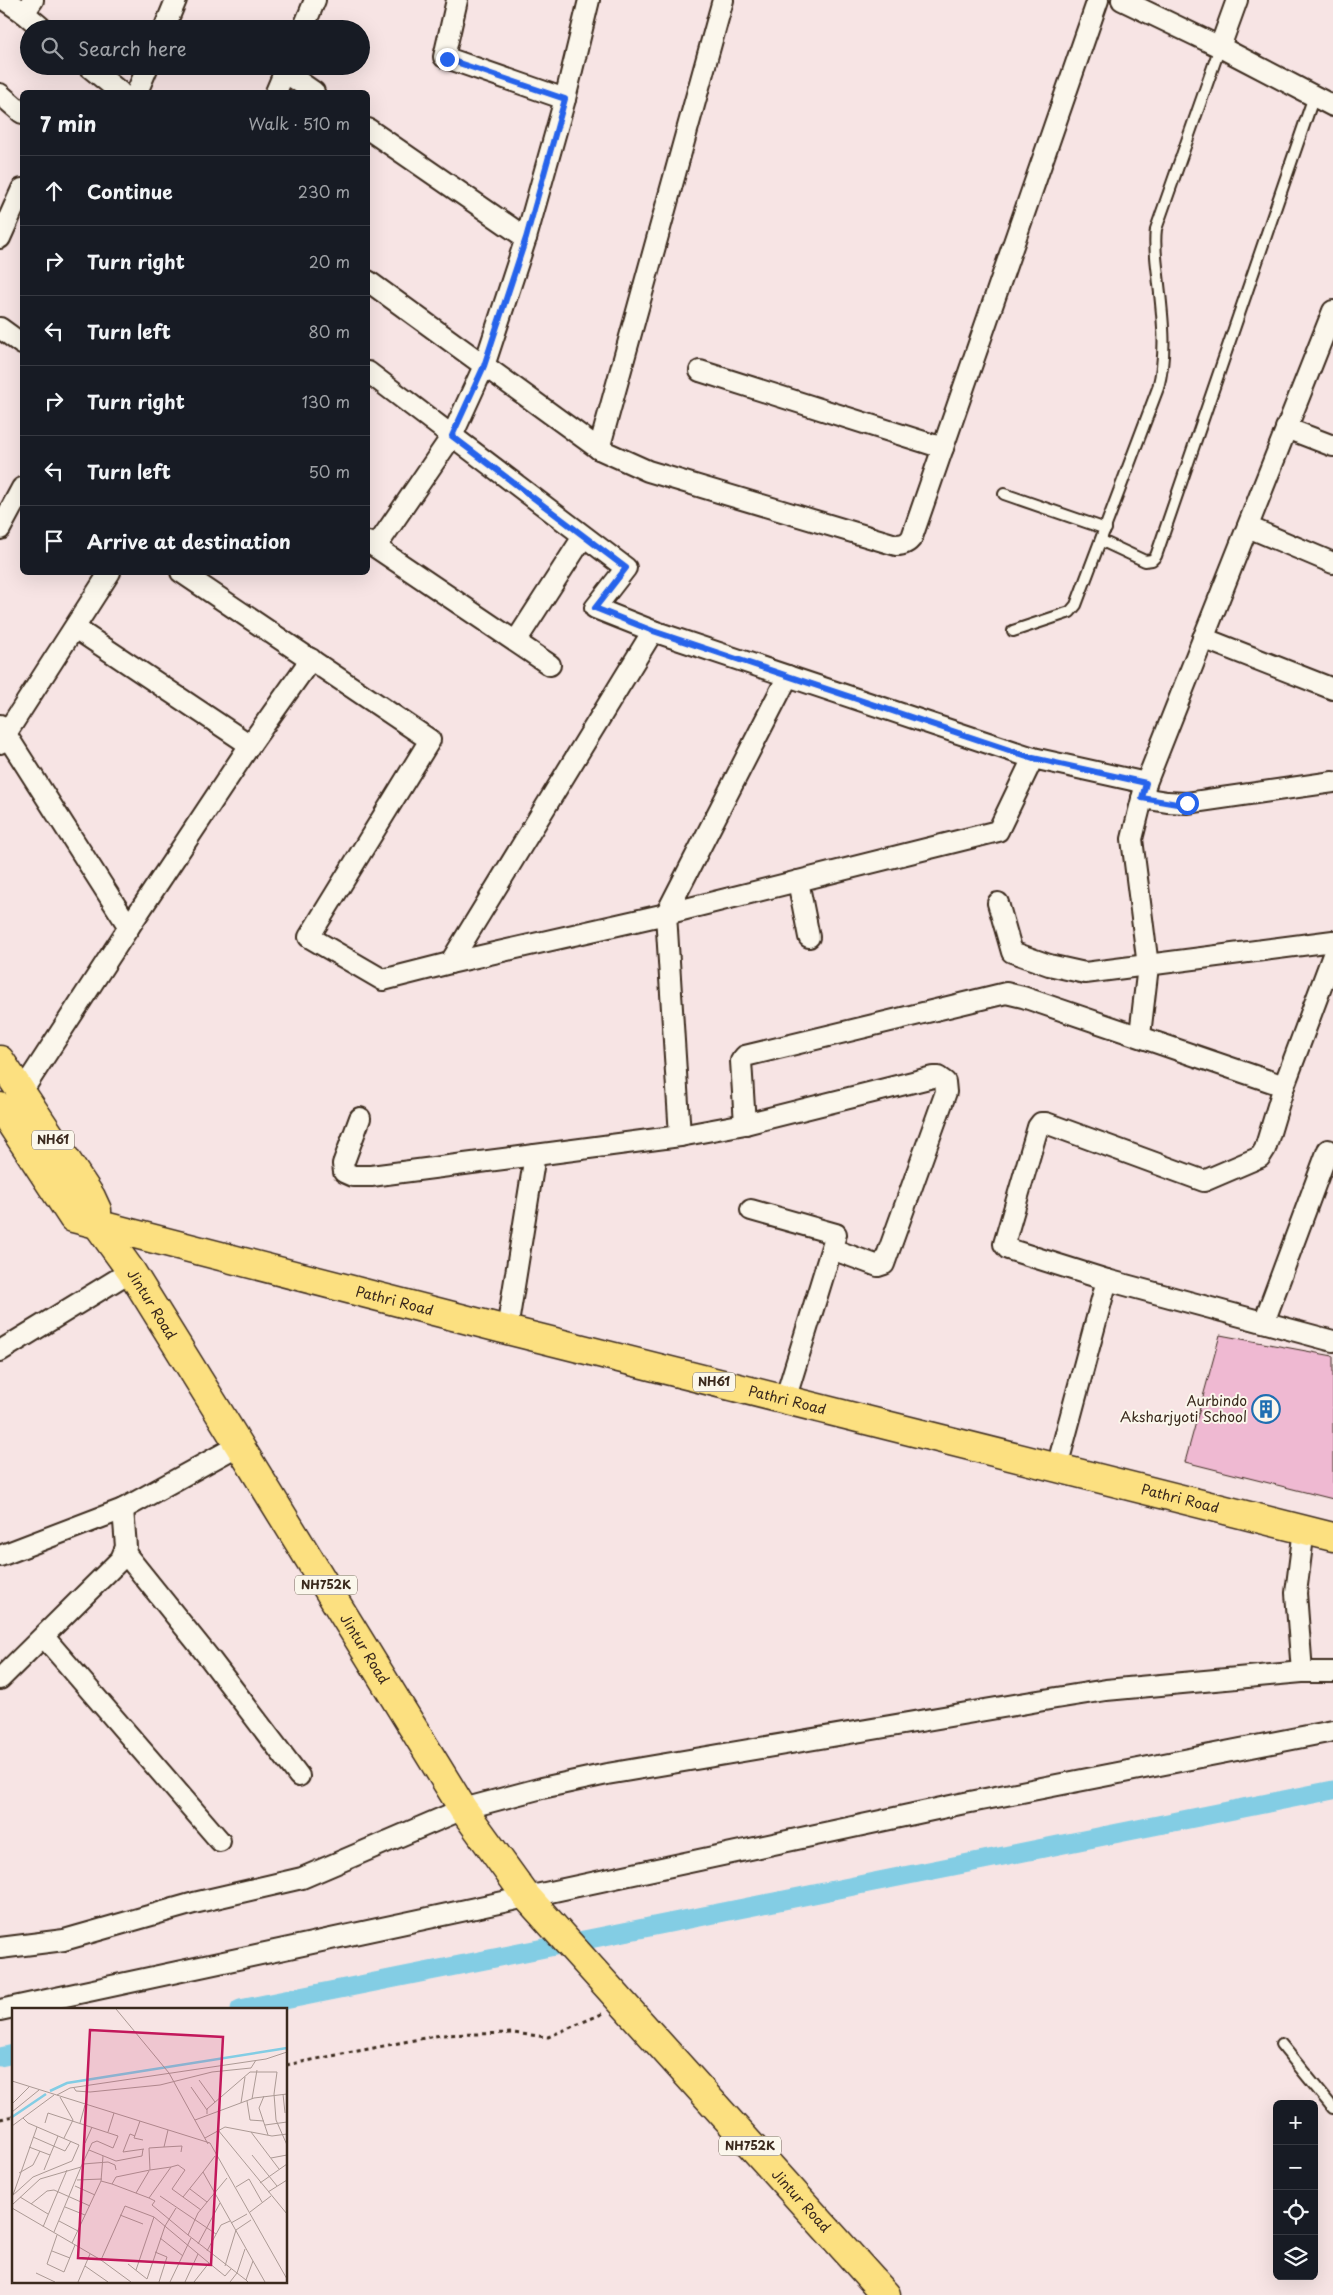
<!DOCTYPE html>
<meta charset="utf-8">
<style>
body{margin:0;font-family:"Playpen Sans",sans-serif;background:#242831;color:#f1f3f6}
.controls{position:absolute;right:15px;bottom:15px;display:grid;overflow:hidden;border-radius:8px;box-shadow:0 5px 20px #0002}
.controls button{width:45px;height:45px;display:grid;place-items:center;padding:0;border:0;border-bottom:1px solid #363941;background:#171b24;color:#f1f3f6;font:25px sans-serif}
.stop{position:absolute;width:15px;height:15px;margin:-11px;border:4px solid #2563eb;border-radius:50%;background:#fff}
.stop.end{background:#2563eb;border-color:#fff;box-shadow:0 1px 5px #0008}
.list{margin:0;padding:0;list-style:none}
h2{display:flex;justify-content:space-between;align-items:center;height:65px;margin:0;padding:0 20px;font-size:21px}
h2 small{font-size:16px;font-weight:400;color:#9ea1a6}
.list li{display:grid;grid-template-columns:32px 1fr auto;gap:15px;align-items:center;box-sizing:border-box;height:70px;padding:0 20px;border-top:1px solid #363941}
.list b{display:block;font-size:19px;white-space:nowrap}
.list em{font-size:16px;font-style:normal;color:#9ea1a6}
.icon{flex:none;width:28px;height:28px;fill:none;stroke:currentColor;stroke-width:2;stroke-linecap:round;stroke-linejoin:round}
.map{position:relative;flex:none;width:1333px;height:2295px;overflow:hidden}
.search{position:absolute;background:#171b24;box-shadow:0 5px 20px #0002;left:20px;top:20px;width:350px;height:55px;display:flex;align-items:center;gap:12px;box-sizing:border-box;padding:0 18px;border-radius:28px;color:#9ea1a6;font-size:19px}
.panel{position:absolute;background:#171b24;box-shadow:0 5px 20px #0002;left:20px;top:90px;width:350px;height:485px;border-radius:8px}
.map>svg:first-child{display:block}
</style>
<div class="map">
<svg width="1333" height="2295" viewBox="0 0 1333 2295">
<rect width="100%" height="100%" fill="#f7e4e4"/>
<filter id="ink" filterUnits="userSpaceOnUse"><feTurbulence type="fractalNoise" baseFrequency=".02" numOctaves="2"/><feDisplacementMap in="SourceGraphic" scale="10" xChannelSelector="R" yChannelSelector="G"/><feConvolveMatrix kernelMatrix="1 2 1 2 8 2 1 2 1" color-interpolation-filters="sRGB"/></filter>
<g filter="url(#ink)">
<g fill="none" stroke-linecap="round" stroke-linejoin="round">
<!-- canal -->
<g stroke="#83cde4" stroke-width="19">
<path d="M240,2009L1333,1790"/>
<path d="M0,2057L14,2054"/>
</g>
</g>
<!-- building -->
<path fill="#efb9d2" stroke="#3b2a1e" d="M1220,1335L1333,1356V1499L1185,1462Z"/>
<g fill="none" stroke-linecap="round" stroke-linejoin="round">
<defs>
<g id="service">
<path d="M1004,494L1106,529"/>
<path d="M1102,541L1145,561L1152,560L1156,556L1314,96"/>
<path d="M1013,631L1070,612L1076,605L1158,388C1168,350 1162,314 1158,275C1156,260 1154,244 1156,229L1220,47"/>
<path d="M1281,2044L1333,2108"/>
</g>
<g id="minor">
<path d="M5,0L24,13"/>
<path d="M33,0L24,13L43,29"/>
<path d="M457,0L444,57L565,99"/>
<path d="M1122,0L1220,47L1333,106"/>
<path d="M164,29L176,0"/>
<path d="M303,29L315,0"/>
<path d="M1220,47L1237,0"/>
<path d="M88,66L120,92"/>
<path d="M285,72L314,92"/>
<path d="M137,92L148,66"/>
<path d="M276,92L287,66"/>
<path d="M0,94L22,113"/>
<path d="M368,129L526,238"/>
<path d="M0,238L22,189"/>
<path d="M368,281L599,449L648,471L896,545C904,545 908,543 912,537L1098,0"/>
<path d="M0,328L22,344"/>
<path d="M700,371L943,448"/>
<path d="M1286,428L1333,446"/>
<path d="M599,449L723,0"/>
<path d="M1248,527L1333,563"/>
<path d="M0,529L22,488"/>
<path d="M368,542L550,665"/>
<path d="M376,547L452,436L484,366L526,238L565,99L589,0"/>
<path d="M181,572L430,740L309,937L383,980L450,963L653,631L595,608L626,568L368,372"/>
<path d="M75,628L250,745"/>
<path d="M653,631L1033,758"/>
<path d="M1203,638L1333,689"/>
<path d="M516,641L583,537"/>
<path d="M0,725L129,927L21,1093"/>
<path d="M0,743L110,572"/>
<path d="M1142,798L1167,802L1187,803L1333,782"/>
<path d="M798,881L809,937"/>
<path d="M998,903L1012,952L1049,965L1085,973L1333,941"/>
<path d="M666,914L998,831L1033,758L1146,783L1333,311"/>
<path d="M666,914L788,676"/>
<path d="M129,927L250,745L311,659"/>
<path d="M1333,955L1284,1086L1265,1149L1260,1157L1204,1181L1046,1123H1041L1038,1127L1004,1244L1008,1249L1107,1280L1333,1341"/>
<path d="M450,963L666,914L680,1136L535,1155L507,1330"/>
<path d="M1140,1035L1148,966L1132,839L1146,783"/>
<path d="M360,1118L343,1164L344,1172L353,1176H371L535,1155"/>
<path d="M745,1124L741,1061L745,1056L1006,993L1023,997L1284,1086"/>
<path d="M680,1136L745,1124L933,1077H938L945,1082L946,1092L884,1264L878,1266L832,1249"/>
<path d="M751,1210L836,1234L785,1400"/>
<path d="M1264,1322L1328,1150"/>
<path d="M0,1351L131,1271"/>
<path d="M1057,1467L1107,1280"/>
<path d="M125,1553L211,1660L299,1776"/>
<path d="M0,1556L123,1509L239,1445"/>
<path d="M44,1637L220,1841"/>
<path d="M1302,1672L1296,1593L1304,1529"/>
<path d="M0,1679L121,1559L126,1547L123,1509"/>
<path d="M0,1948L64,1940L194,1903L302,1878L463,1809L542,1788L607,1774L1044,1700L1106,1690L1302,1672H1333"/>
<path d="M0,2010L960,1804L1333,1731"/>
</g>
<g id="trunk">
<path id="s1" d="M0,1060L91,1197L97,1210V1224L131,1271L239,1445L463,1809L526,1896L886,2295"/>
<path id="s2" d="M0,1107L73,1218L507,1330L1333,1537"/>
</g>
</defs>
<!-- service casing -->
<use href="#service" stroke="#3b2a1e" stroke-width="14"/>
<!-- minor casing -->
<use href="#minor" stroke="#3b2a1e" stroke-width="24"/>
<!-- trunk casing -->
<use href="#trunk" stroke="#3b2a1e" stroke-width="31"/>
<!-- path -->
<g stroke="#3b2a1e" stroke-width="3" stroke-dasharray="4 4" stroke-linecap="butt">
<path d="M286,2065L440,2035L512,2033L548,2037L604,2013"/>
<path d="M0,2119L14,2116"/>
</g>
<!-- service -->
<use href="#service" stroke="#fbf7ec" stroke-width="10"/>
<!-- minor -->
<use href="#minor" stroke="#fbf7ec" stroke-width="20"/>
<!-- trunk -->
<use href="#trunk" stroke="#fce080" stroke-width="28"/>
</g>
</g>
<g fill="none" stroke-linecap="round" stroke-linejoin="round" filter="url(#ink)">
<!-- route -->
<path stroke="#2563eb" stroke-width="6" d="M447,59L565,99L526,238L484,366L452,436L626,568L595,608L653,631L1033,758L1146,783L1142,798L1177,804L1187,803"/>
</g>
<!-- icons -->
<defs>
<symbol id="building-ring" viewBox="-11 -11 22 22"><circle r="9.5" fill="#fbf7ec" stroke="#1f6fb2" stroke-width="1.5"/><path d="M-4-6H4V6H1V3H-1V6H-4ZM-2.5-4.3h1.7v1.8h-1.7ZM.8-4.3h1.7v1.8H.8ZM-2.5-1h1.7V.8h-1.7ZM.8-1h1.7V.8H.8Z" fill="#1f6fb2"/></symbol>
</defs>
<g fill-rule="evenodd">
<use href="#building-ring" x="1250" y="1393" width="32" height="32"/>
</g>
<g text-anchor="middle" stroke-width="4" stroke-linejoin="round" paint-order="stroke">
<!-- shield labels -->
<g fill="#fbf7ec" stroke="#75685c" stroke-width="1">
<rect x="32" y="1130.5" width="42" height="19" rx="4"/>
<rect x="693" y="1372.5" width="42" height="19" rx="4"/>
<rect x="295" y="1575.5" width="62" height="19" rx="4"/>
<rect x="719" y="2136.5" width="62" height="19" rx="4"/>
</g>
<g font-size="12" font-weight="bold" fill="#3b2a1e">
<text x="53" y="1144">NH61</text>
<text x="714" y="1386">NH61</text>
<text x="326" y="1589">NH752K</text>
<text x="750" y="2150">NH752K</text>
</g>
<!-- street labels -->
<g font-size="14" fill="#3b2a1e" stroke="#fbf7ec">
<text dy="5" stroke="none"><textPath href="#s2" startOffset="465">Pathri Road</textPath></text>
<text dy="5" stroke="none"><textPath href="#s1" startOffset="290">Jintur Road</textPath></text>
<text dy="5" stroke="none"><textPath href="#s2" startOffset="870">Pathri Road</textPath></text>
<text dy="5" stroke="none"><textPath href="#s2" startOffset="1275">Pathri Road</textPath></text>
<text dy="5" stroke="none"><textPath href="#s1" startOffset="695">Jintur Road</textPath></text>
<text dy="5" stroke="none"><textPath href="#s1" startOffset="1401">Jintur Road</textPath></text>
</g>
<!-- poi labels -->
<g font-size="14" fill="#3b2a1e" stroke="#fbf7ec" text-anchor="end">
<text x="1247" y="1406">Aurbindo<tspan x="1247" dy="16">Aksharjyoti School</tspan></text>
</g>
</g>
<!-- overview -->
<g transform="translate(12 2008)">
<rect width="275" height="275" fill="#f7e4e4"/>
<path fill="none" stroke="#83cde4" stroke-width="2.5" d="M38,83L55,75L275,40M0,109L34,86"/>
<path fill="none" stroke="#ac9a95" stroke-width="1" d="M104,1L157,65L196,136M187,72L203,94M0,73L198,135L275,271M179,79L195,102M62,80L64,83L78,84L148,77L200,64L239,60L244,52M271,86L273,105M45,87L58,80L254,51L275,44M252,88L247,100L256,127M48,89L61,112L52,130M240,91L245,62M235,93L238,112L252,113M229,95L233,69M0,96L17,79M0,104L27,82M195,106V101L238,64H265L262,86L264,112L275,137M183,112L242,90L275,86M128,113L122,130L131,132M68,115L73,97M253,117L275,114M0,118L42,87M156,122L152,139L137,140L138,162L159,159M206,122L275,206M96,124L102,105M239,124L267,161M123,128L118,126L111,144L132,141M21,129L53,143L59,133M193,130L213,119L260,128L275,126M73,135L80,119M17,139L38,147M152,139L170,138L169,144M77,142L104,153L130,148L131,141M240,147L265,178M203,148L191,164L241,253M259,150L275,147M71,156L96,154L103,157L104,162M32,162L46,128M7,165L21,157L28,143M215,170L186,205L176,227L234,272M65,172L90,171M89,173L91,148M248,175L275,156M100,176L137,190M63,178L83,187M224,179L237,171L250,194M178,181L195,194M256,184L275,172M124,185L137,163M1,187L25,119M0,188L21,169L60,153L67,137L16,115L11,110M148,188L204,226M8,189L36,206M171,189L191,164M19,196L35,183L42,182L78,198M0,197L28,171L69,159L80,135L85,133L101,140L106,128L36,105L33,115M53,199L73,207M0,200L89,252L119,274M238,204L259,188M108,207L131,216M47,213L66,223M219,215L235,206M31,219L55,162M42,224L69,159M45,227L35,256L52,264L63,237M176,227L140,197L143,193L137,190L159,159L166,157L173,162L160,181L189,202M148,230L171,248M60,235L89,173L100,176L104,169L138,162M186,236L208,195M40,243L58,250M195,243L209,217L218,213M143,244L155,249L147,274M89,252L113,198L142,209L197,255L182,274M197,255L213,268L219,261M116,256L135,271L153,218L164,200M73,258L96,274M213,258L224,222L239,212M124,262L142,209M24,265L43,274M66,274L78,246M158,274L179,230M173,274L186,246M218,274L225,265L233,241M236,274L234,272L241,253L253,274"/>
<path fill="#c2185b" fill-opacity="0.15" stroke="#c2185b" stroke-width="2.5" d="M78,22L211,29L199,257L66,250Z"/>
<rect width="275" height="275" fill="none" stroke="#3b2a1e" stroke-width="2.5"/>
</g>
</svg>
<div class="controls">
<button>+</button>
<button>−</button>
<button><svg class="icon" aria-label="locate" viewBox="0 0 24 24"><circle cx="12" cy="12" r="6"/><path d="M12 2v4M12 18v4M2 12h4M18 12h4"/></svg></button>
<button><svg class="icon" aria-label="layers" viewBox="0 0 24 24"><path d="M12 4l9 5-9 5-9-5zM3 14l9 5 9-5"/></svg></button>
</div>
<div class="stop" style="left:1187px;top:803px"></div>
<div class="stop end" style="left:447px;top:59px"></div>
<div class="search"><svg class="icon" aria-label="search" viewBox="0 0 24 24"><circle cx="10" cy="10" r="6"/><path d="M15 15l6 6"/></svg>Search here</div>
<section class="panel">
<h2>7 min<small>Walk · 510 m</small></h2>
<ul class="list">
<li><svg class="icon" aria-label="ahead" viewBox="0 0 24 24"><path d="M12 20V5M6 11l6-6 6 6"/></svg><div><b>Continue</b></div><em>230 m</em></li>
<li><svg class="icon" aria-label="right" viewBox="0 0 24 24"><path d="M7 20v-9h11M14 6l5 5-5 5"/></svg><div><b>Turn right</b></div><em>20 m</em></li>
<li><svg class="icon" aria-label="left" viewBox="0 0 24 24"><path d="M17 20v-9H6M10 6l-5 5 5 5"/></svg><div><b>Turn left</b></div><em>80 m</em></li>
<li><svg class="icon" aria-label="right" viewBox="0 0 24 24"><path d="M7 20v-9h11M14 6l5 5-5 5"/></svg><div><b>Turn right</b></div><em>130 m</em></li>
<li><svg class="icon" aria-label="left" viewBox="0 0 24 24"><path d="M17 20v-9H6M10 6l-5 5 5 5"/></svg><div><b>Turn left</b></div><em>50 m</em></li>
<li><svg class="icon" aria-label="arrive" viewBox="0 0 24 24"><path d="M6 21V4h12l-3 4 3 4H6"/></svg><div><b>Arrive at destination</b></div></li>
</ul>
</section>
</div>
